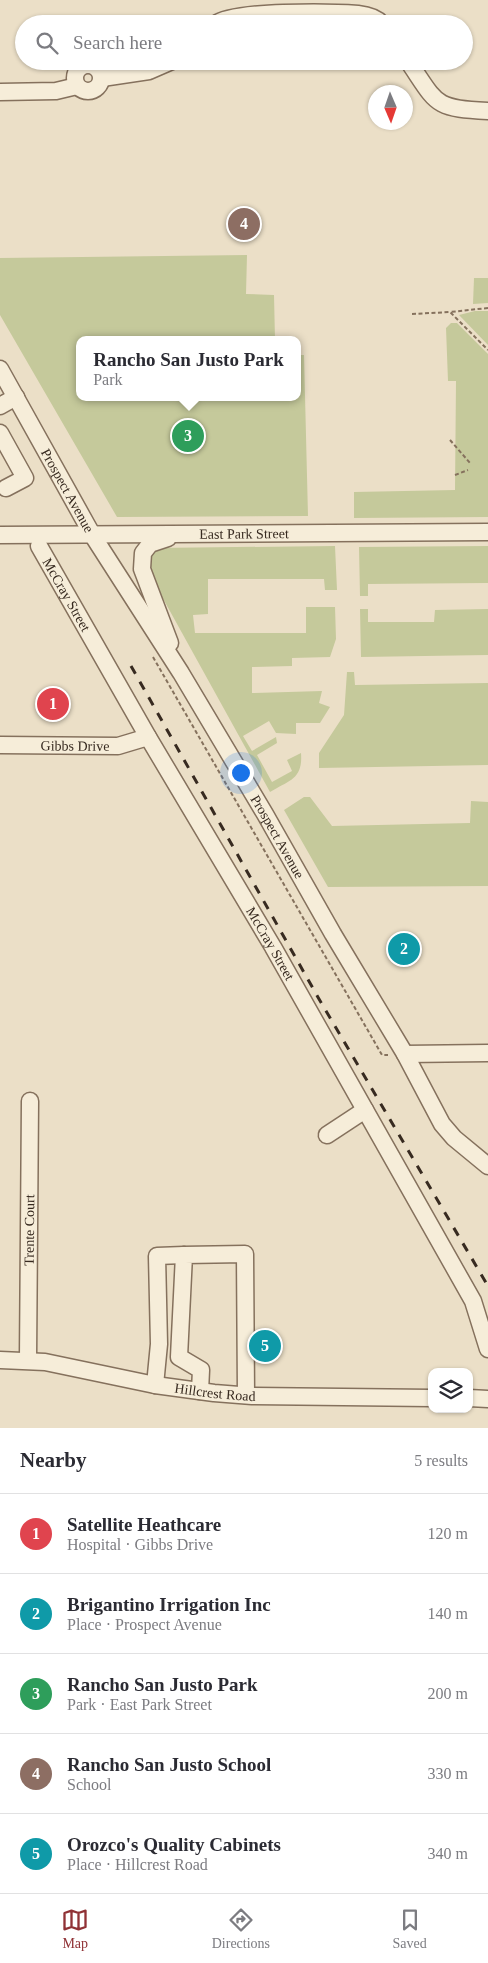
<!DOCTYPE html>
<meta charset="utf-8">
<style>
body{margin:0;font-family:Georgia,serif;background:#f7f7f7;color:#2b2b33}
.controls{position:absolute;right:15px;bottom:15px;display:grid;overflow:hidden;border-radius:10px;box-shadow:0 1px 4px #0004}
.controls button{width:45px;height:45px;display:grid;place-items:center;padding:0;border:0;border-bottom:1px solid #e1e1e2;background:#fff;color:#2b2b33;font:25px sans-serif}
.compass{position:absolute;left:368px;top:85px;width:45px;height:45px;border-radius:50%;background:#fff;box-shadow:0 1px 4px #0004;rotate:178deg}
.you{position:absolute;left:240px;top:772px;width:18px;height:18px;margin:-12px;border:4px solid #fff;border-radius:50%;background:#1a73e8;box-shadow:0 0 0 8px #1a73e833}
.badge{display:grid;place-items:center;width:32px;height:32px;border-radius:50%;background:#903236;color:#fff;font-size:16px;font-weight:700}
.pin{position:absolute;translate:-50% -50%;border:2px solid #fff;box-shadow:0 1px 5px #0006}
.popup{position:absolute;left:76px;top:336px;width:225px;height:65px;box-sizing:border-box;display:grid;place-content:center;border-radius:10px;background:#fff;filter:drop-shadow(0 1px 4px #0005);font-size:16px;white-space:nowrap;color:#7c7c81}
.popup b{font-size:19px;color:#2b2b33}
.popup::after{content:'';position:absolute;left:50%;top:100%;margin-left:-10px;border:10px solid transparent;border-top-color:#fff}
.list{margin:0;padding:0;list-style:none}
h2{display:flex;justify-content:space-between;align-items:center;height:65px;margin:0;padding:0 20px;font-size:21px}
h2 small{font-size:16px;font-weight:400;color:#7c7c81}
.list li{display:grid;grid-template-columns:32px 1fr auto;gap:15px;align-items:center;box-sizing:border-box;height:80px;padding:0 20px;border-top:1px solid #e1e1e2}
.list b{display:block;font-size:19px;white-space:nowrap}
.list p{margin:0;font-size:16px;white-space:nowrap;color:#7c7c81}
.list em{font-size:16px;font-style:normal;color:#7c7c81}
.icon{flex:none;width:28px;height:28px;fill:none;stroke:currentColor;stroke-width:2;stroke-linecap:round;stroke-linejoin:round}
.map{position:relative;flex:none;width:488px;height:1428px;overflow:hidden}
.search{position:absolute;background:#fff;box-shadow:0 1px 4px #0004;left:15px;right:15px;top:15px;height:55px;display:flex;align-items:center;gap:12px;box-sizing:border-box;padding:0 18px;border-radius:28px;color:#7c7c81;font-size:19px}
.sheet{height:465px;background:#fff}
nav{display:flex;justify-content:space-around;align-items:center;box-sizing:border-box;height:70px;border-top:1px solid #e1e1e2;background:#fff;font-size:14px;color:#7c7c81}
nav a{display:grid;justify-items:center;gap:2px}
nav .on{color:#903236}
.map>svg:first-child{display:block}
</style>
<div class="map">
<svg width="488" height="1428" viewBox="0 0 488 1428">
<rect width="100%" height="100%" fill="#ebdfc7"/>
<!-- green -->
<g fill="#c5c99b">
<path d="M247,255L246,294L274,295L275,340H79V397H297V355H304L308,516L117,517L0,315V258Z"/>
<path d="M474,278H488V303L473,304Z"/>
<path d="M475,311H488V345L459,315Z"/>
<path d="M451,323H457L488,354V517L354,518V492L455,490L456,381H448L446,328Z"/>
<path d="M335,546L337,590H325L324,579H208V614L193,615L195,633H306V607H335L336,639L330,657L292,658V666L252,667V693L322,691L319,703L330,707L320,723H296V734L276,733L269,721L243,736L252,751L276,737L277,743L257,755L272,782L292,771L287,760L301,753C303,779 290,780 270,792L145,566L154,548Z"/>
<path d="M488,546V583L368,584V596H360L359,547Z"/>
<path d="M360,609H368V622H434L435,610L488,609V655L361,657Z"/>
<path d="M347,672H354L355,685L488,683V765L319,768V753L344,715Z"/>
<path d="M304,797H310L332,826L470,823L471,801L488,802V886L328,887L284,810Z"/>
</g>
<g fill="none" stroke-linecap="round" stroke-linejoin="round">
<defs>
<g id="minor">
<path d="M216,24C233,10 332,12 358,14C367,15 376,17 382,24"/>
<path d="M408,61C438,105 433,108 488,111"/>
<circle cx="88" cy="78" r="13"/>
<path d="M102,78L149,71L172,61"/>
<path d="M0,92L56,91L77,86"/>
<path id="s1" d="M0,369L93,536L181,673L265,814L333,934L405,1054L442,1124L454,1138L488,1166"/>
<path d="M0,406L16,397"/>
<path d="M0,433L25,478L6,488"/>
<path id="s2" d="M0,535L488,532"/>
<path d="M168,538L150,544L143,553L142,569L170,643"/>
<path id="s3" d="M39,546L148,737L273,947L473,1301L488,1349"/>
<path id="s4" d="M0,745L118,746L148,737"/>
<path d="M405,1054L488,1053"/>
<path d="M327,1135L365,1110"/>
<path id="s5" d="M0,1360L45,1362L155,1385L214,1393L252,1396L432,1398"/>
<path id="s6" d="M28,1360L30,1101"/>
<path d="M155,1385L159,1344L157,1256L184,1255"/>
<path d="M200,1391L201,1370L179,1357L184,1255L245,1254L246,1395"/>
<path d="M469,1398L488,1399"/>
</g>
</defs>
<!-- minor casing -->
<use href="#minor" stroke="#85715d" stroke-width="19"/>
<!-- path -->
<g stroke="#85715d" stroke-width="2" stroke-dasharray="4 2.5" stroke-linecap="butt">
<path d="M488,308L450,312L488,350"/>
<path d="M412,314L450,312"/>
<path d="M450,440L470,463"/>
<path d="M455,475L468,470"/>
<path d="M153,657L382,1055H388"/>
</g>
<!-- minor -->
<use href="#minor" stroke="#f6edd9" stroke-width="16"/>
<!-- rail -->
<path stroke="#372a20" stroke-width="3" stroke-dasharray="9 9" stroke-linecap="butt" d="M131,666L319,999L488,1286"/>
</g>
<g text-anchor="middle" stroke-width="4.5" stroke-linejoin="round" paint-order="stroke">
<!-- street labels -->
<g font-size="14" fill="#372a20" stroke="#f3e9d6">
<text dy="5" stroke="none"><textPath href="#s1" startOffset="139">Prospect Avenue</textPath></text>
<text dy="5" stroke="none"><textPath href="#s2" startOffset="244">East Park Street</textPath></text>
<text dy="5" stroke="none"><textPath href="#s3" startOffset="56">McCray Street</textPath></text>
<text dy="5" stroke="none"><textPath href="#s4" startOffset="75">Gibbs Drive</textPath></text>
<text dy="5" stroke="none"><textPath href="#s1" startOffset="544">Prospect Avenue</textPath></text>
<text dy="5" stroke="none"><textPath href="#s3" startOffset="460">McCray Street</textPath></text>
<text dy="5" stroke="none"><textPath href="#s6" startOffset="130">Trente Court</textPath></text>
<text dy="5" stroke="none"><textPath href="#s5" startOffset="218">Hillcrest Road</textPath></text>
</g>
</g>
</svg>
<div class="controls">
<button><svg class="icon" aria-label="layers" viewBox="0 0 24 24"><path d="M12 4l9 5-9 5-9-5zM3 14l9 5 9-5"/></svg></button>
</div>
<svg class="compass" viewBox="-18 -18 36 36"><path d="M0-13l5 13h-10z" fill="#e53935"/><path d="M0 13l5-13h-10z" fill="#7c7c81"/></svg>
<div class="you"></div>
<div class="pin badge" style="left:53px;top:704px;background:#e0444e">1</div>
<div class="pin badge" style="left:404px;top:949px;background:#0f9aa8">2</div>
<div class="pin badge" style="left:188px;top:436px;background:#2e9e5b">3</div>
<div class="popup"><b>Rancho San Justo Park</b>Park</div>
<div class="pin badge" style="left:244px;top:224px;background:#8d6e63">4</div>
<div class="pin badge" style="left:265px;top:1346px;background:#0f9aa8">5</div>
<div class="search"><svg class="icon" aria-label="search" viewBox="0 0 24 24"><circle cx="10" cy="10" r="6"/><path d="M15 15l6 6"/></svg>Search here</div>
</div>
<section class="sheet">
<h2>Nearby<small>5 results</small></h2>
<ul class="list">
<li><span class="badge" style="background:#e0444e">1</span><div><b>Satellite Heathcare</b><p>Hospital · Gibbs Drive</p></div><em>120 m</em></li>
<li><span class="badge" style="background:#0f9aa8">2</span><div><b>Brigantino Irrigation Inc</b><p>Place · Prospect Avenue</p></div><em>140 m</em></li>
<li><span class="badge" style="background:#2e9e5b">3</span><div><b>Rancho San Justo Park</b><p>Park · East Park Street</p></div><em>200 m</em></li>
<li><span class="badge" style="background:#8d6e63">4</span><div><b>Rancho San Justo School</b><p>School</p></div><em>330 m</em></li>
<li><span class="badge" style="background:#0f9aa8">5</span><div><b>Orozco's Quality Cabinets</b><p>Place · Hillcrest Road</p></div><em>340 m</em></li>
</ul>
</section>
<nav>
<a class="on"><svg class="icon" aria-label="map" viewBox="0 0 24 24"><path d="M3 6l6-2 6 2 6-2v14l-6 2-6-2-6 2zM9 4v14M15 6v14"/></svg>Map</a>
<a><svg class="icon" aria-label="directions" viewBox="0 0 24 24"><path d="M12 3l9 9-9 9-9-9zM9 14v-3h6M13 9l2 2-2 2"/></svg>Directions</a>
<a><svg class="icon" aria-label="saved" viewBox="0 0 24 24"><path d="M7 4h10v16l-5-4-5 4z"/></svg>Saved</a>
</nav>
